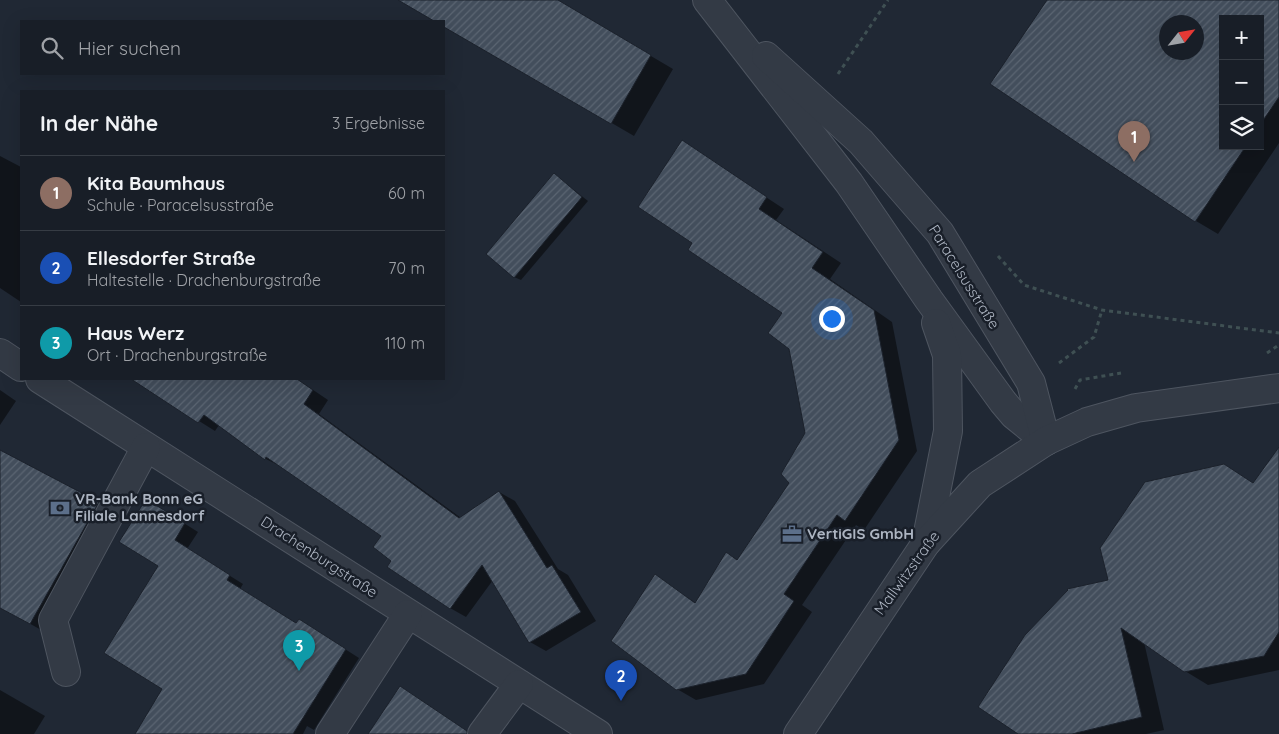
<!DOCTYPE html>
<html lang="de">
<meta charset="utf-8">
<style>
body{margin:0;font-family:Quicksand,sans-serif;background:#21272f;color:#f1f3f6}
.controls{position:absolute;right:15px;top:15px;display:grid;overflow:hidden;border-radius:0px;box-shadow:0 5px 20px #0002}
.controls button{width:45px;height:45px;display:grid;place-items:center;padding:0;border:0;border-bottom:1px solid #363c44;background:#181e27;color:#f1f3f6;font:25px sans-serif}
.compass{position:absolute;left:1159px;top:15px;width:45px;height:45px;border-radius:50%;background:#181e27;box-shadow:0 5px 20px #0002;rotate:59deg}
.you{position:absolute;left:831px;top:318px;width:18px;height:18px;margin:-12px;border:4px solid #fff;border-radius:50%;background:#1a73e8;box-shadow:0 0 0 8px #1a73e833}
.badge{display:grid;place-items:center;width:32px;height:32px;border-radius:50%;background:#0b8043;color:#fff;font-size:16px;font-weight:700}
.pin{position:absolute;translate:-50% -41px;filter:drop-shadow(0 1px 2px #0008)}
.pin::after{content:'';position:absolute;top:26px;width:18px;height:15px;background:inherit;clip-path:polygon(0 0,100% 0,50% 100%)}
.list{margin:0;padding:0;list-style:none}
h2{display:flex;justify-content:space-between;align-items:center;height:65px;margin:0;padding:0 20px;font-size:21px}
h2 small{font-size:16px;font-weight:400;color:#9fa2a7}
.list li{display:grid;grid-template-columns:32px 1fr auto;gap:15px;align-items:center;box-sizing:border-box;height:75px;padding:0 20px;border-top:1px solid #363c44}
.list b{display:block;font-size:19px;white-space:nowrap}
.list p{margin:0;font-size:16px;white-space:nowrap;color:#9fa2a7}
.list em{font-size:16px;font-style:normal;color:#9fa2a7}
.icon{flex:none;width:28px;height:28px;fill:none;stroke:currentColor;stroke-width:2;stroke-linecap:round;stroke-linejoin:round}
.map{position:relative;flex:none;width:1279px;height:734px;overflow:hidden}
.search{position:absolute;background:#181e27;box-shadow:0 5px 20px #0002;left:20px;top:20px;width:425px;height:55px;display:flex;align-items:center;gap:12px;box-sizing:border-box;padding:0 18px;border-radius:0px;color:#9fa2a7;font-size:19px}
.panel{position:absolute;background:#181e27;box-shadow:0 5px 20px #0002;left:20px;top:90px;width:425px;height:290px;border-radius:0px}
.map>svg:first-child{display:block}
</style>
<div class="map">
<svg width="1279" height="734" viewBox="0 0 1279 734">
<defs>
<pattern id="building-hatch" width="6" height="6" patternUnits="userSpaceOnUse" patternTransform="scale(1.25)"><rect width="6" height="6" fill="#434e5c"/><path d="M-1 1l2-2M0 6l6-6M5 7l2-2" fill="none" stroke="#5b6572"/></pattern>
</defs>
<rect width="100%" height="100%" fill="#202834"/>
<!-- shadow -->
<g fill="#0007" fill-rule="evenodd">
<path d="M432,0H556L673,69L634,136L444,25V21H437L424,14Z"/>
<path d="M1048,0H1279V143L1218,234L1196,221L992,84ZM1223,19H1260V146H1223ZM1166,22H1196V52H1166Z"/>
<path d="M683,142L784,209L776,220L841,263L830,279L892,322L917,451L864,530L856,525L802,605L812,612L764,684L696,700L677,689L655,576L696,603L726,553L738,560L791,482L806,433L784,313L694,243Z"/>
<path d="M0,156L21,167V302L0,288Z"/>
<path d="M555,175L588,201L521,280L514,277Z"/>
<path d="M132,379H297L328,400L319,414L461,518L499,492L515,501L558,569L568,575L596,621L546,651L530,642L493,580L466,617L450,608L393,560L383,535L282,467L266,459L219,425L215,431Z"/>
<path d="M0,390L16,401L0,425Z"/>
<path d="M0,452L111,511L43,631L0,607Z"/>
<path d="M1279,454V670L1208,685L1185,671L1144,642L1164,730L1146,734H1020L1109,581L1254,484Z"/>
<path d="M160,508L198,532L187,549L243,584L240,589L297,624L312,628L359,658L314,730L307,726L303,734H137L163,688Z"/>
<path d="M0,690L45,716L34,734H0Z"/>
</g>
<!-- building -->
<g fill="url(#building-hatch)" stroke="#1b212b" fill-rule="evenodd">
<path d="M398,0H558L651,55L611,124L444,27V21H434Z"/>
<path d="M1047,0H1279V97L1260,125V19H1223V146H1246L1195,222L990,84ZM1166,22H1196V52H1166Z"/>
<path d="M682,140L767,197L759,209L823,252L812,268L874,310L899,440L845,521L837,515L784,594L794,601L746,674L676,690L611,641L655,574L695,603L726,552L737,560L789,483L781,474L805,433L789,349L768,333L782,313L688,250L692,243L638,207Z"/>
<path d="M554,173L582,197L514,278L486,254Z"/>
<path d="M131,379H297L313,390L304,404L459,518L499,491L547,568L552,565L581,612L529,643L482,565L450,609L387,567L391,561L373,547L381,536L266,457L265,460L204,415L198,423Z"/>
<path d="M1279,447V632L1264,656L1184,672L1121,628L1142,717L1072,734H1018L978,707L1025,635L1068,590L1067,589L1108,580L1100,548L1145,482L1224,464L1253,483Z"/>
<path d="M0,450L99,502L30,624L0,608Z"/>
<path d="M146,499L185,523L175,540L230,575L227,580L296,623L299,619L346,649L293,734H135L162,689L104,653L158,566L119,542Z"/>
<path d="M400,686L467,731V734H368Z"/>
</g>
<g fill="none" stroke-linecap="round" stroke-linejoin="round">
<defs>
<g id="minor">
<path d="M707,0L849,183L929,300L1003,402L1014,415L1046,441"/>
<path d="M766,56L861,142L940,233L1031,383L1046,441"/>
<path d="M0,353L21,367"/>
<path d="M40,379L598,734"/>
<path d="M926,543L948,431L947,355L936,323"/>
<path d="M66,672L53,620L146,447"/>
<path d="M330,734L408,614"/>
<path d="M482,734L519,684"/>
<path d="M798,734L926,543L980,484L1046,441L1087,422L1136,408L1279,388"/>
</g>
</defs>
<!-- minor casing -->
<use href="#minor" stroke="#4e5560" stroke-width="30"/>
<!-- path -->
<g stroke="#3f5053" stroke-width="3" stroke-dasharray="4 4" stroke-linecap="butt">
<path d="M838,74L888,0"/>
<path d="M998,256L1024,285L1102,310L1279,333"/>
<path d="M1267,353L1279,345"/>
<path d="M1059,363L1094,337L1102,310"/>
<path d="M1075,389L1080,380L1121,373"/>
</g>
<!-- minor -->
<use href="#minor" stroke="#333a45" stroke-width="28"/>
</g>
<!-- icons -->
<defs>
<symbol id="bank-bare" viewBox="-9 -9 18 18"><path d="M-6-4H6V4H-6ZM0-2.3a2.3 2.3 0 1 0 0 4.6a2.3 2.3 0 1 0 0-4.6Z" fill="#5c6f8a" stroke="#191f29" stroke-width="2.5" paint-order="stroke"/></symbol>
<symbol id="office-bare" viewBox="-9 -9 18 18"><path d="M-6-3h4V-5.5h4V-3h4V5H-6ZM-1-4.5V-3h2v-1.5ZM-6 0V1H6V0Z" fill="#5c6f8a" stroke="#191f29" stroke-width="2.5" paint-order="stroke"/></symbol>
</defs>
<g fill-rule="evenodd">
<use href="#bank-bare" x="46" y="494" width="28" height="28"/>
<use href="#office-bare" x="778" y="520" width="28" height="28"/>
</g>
<g text-anchor="middle" stroke-width="5" stroke-linejoin="round" paint-order="stroke">
<!-- street labels -->
<g font-size="15" fill="#adb5c2" stroke="#191f29">
<text transform="translate(964 277) rotate(58)" y="5">Paracelsusstraße</text>
<text transform="translate(319 557) rotate(33)" y="5">Drachenburgstraße</text>
<text transform="translate(907 573) rotate(-54)" y="5">Mallwitzstraße</text>
</g>
<!-- poi labels -->
<g font-size="15" font-weight="bold" fill="#adb5c2" stroke="#191f29" text-anchor="start">
<text x="75" y="504">VR-Bank Bonn eG<tspan x="75" dy="17">Filiale Lannesdorf</tspan></text>
<text x="807" y="539">VertiGIS GmbH</text>
</g>
</g>
</svg>
<div class="controls">
<button>+</button>
<button>−</button>
<button><svg class="icon" aria-label="layers" viewBox="0 0 24 24"><path d="M12 4l9 5-9 5-9-5zM3 14l9 5 9-5"/></svg></button>
</div>
<svg class="compass" viewBox="-18 -18 36 36"><path d="M0-13l5 13h-10z" fill="#e53935"/><path d="M0 13l5-13h-10z" fill="#9fa2a7"/></svg>
<div class="you"></div>
<div class="pin badge" style="left:1134px;top:162px;background:#8d6e63">1</div>
<div class="pin badge" style="left:621px;top:701px;background:#1a4fb4">2</div>
<div class="pin badge" style="left:299px;top:671px;background:#0f9aa8">3</div>
<div class="search"><svg class="icon" aria-label="search" viewBox="0 0 24 24"><circle cx="10" cy="10" r="6"/><path d="M15 15l6 6"/></svg>Hier suchen</div>
<section class="panel">
<h2>In der Nähe<small>3 Ergebnisse</small></h2>
<ul class="list">
<li><span class="badge" style="background:#8d6e63">1</span><div><b>Kita Baumhaus</b><p>Schule · Paracelsusstraße</p></div><em>60 m</em></li>
<li><span class="badge" style="background:#1a4fb4">2</span><div><b>Ellesdorfer Straße</b><p>Haltestelle · Drachenburgstraße</p></div><em>70 m</em></li>
<li><span class="badge" style="background:#0f9aa8">3</span><div><b>Haus Werz</b><p>Ort · Drachenburgstraße</p></div><em>110 m</em></li>
</ul>
</section>
</div>
